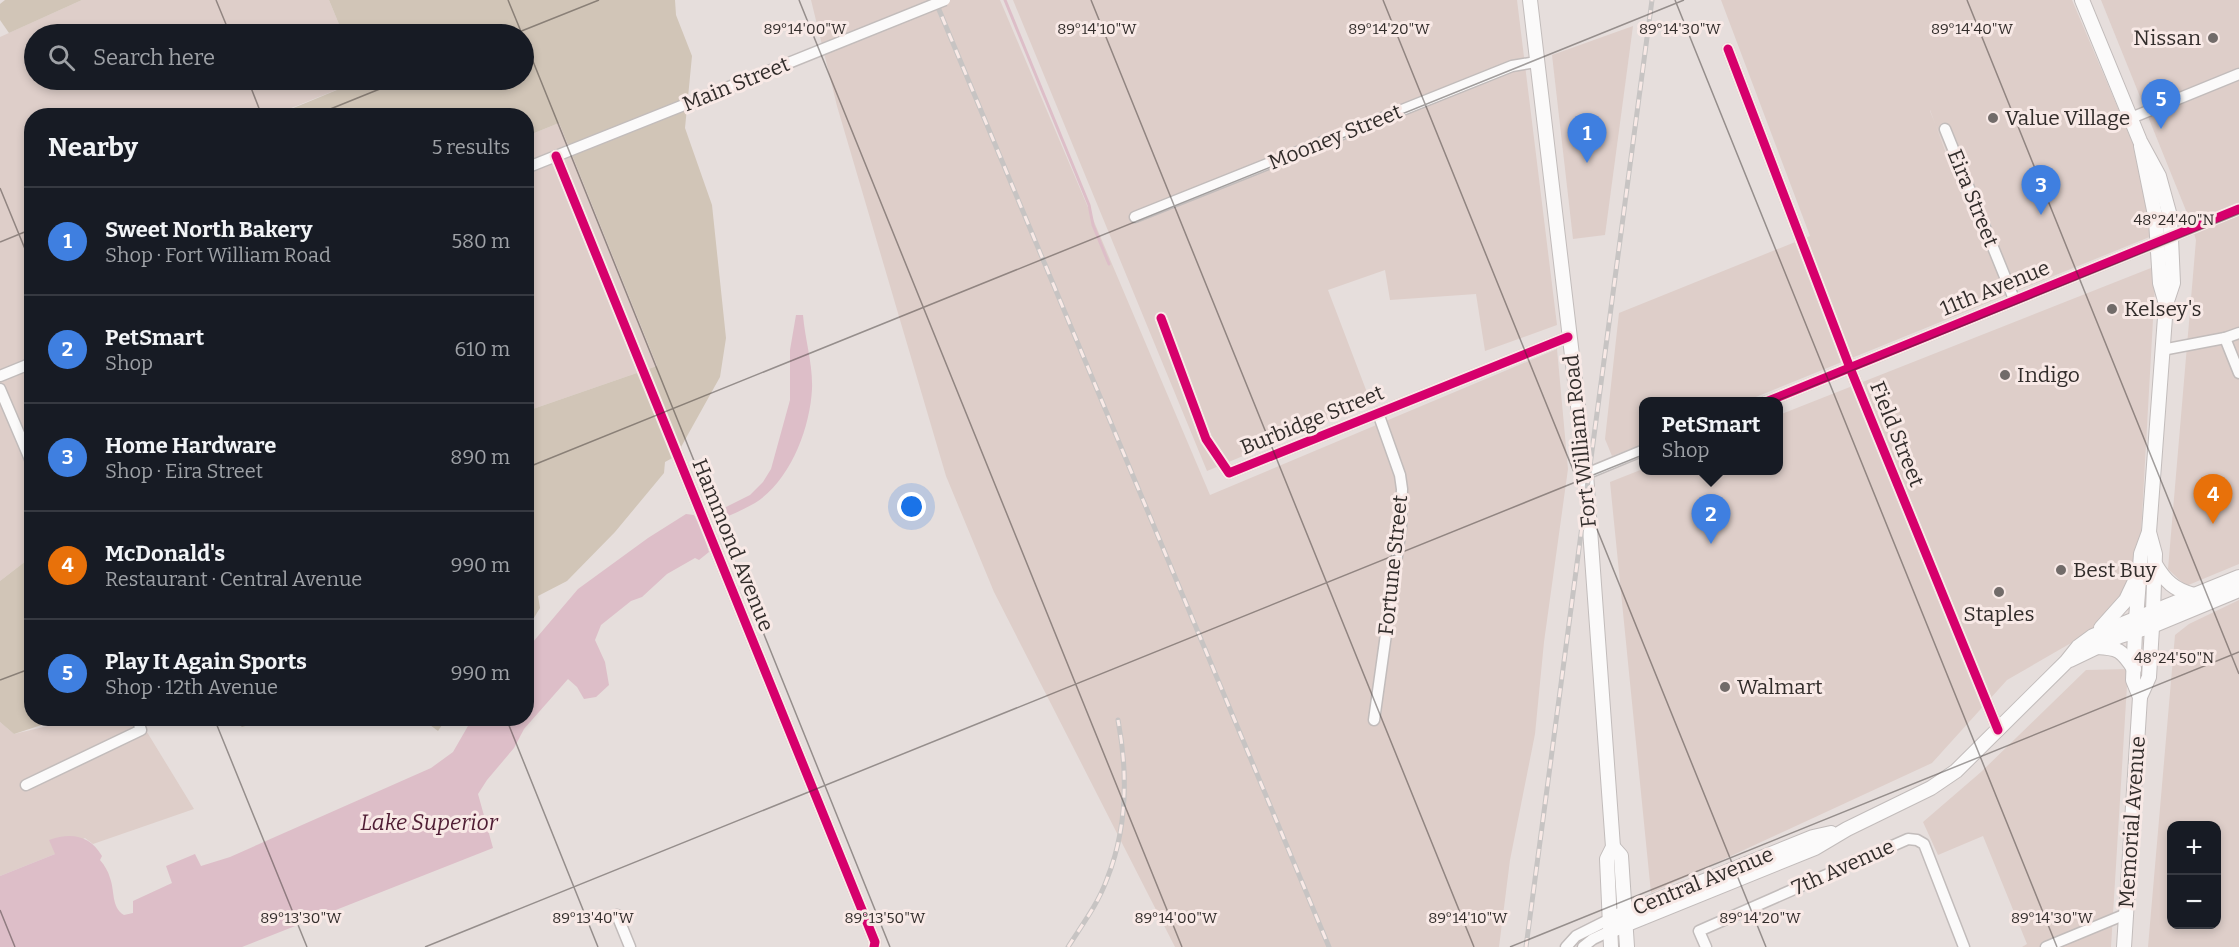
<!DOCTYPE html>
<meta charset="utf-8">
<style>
body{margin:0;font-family:Bitter,serif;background:#242831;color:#f1f3f6}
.controls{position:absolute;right:18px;bottom:18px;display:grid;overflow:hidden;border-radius:12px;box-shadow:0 3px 9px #0003}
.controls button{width:54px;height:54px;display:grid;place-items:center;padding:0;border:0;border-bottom:2px solid #363941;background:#171b24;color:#f1f3f6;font:30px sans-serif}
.you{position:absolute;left:912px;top:507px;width:21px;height:21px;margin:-15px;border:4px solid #fff;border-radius:50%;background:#1a73e8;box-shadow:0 0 0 9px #1a73e833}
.badge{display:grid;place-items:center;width:39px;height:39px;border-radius:50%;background:#716b69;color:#fff;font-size:20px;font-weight:700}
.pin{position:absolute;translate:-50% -50px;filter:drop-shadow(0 2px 3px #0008)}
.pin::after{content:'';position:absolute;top:32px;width:21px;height:18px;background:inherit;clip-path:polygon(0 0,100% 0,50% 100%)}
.popup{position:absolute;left:1639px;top:397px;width:144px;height:78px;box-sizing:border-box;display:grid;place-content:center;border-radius:12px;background:#171b24;filter:drop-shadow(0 2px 4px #0005);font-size:20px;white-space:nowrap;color:#9ea1a6}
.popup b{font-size:22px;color:#f1f3f6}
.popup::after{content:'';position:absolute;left:50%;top:100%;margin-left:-12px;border:12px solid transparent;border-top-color:#171b24}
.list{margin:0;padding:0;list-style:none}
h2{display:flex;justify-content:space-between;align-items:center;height:78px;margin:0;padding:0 24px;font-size:26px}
h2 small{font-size:20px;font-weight:400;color:#9ea1a6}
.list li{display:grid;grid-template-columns:39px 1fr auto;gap:18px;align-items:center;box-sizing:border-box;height:108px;padding:0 24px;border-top:2px solid #363941}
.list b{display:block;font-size:22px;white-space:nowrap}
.list p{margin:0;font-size:20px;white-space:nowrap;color:#9ea1a6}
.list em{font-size:20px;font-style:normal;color:#9ea1a6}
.icon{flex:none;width:33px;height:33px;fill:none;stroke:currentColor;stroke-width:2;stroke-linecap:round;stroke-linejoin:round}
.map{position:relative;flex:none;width:2239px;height:947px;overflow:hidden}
.search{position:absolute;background:#171b24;box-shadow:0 3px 9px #0003;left:24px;top:24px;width:510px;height:66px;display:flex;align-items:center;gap:15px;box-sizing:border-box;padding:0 21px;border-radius:33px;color:#9ea1a6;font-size:22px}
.panel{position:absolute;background:#171b24;box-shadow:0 3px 9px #0003;left:24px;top:108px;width:510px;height:618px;border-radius:24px}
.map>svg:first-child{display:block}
</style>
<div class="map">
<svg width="2239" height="947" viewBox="0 0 2239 947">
<rect width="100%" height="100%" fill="#e6dedc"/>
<!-- built -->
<g fill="#decec9" fill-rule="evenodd">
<path d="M82,0H329L343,34H34V80H361L274,115L32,116L31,557L0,581V37Z"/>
<path d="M811,0H1000L1210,495L1557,349L1568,469L1544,642L1535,734L1510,860L1499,947H1175L994,592L946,476L837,106Z"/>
<path d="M1013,0H1517L1557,325L1485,351L1476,294L1390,300L1385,270L1328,290L1371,403L1207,471Z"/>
<path d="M1721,0H2072L2134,146L2146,191L2152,236L1746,401L1644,402L1643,444L1612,456L1605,439L1619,313L1810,236ZM1930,110V111L1987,253L1964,201Z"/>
<path d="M2101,0H2239V564L2186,586L2168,569L2196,240L2189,218Z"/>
<path d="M1633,26L1605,235L1573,239L1552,55Z"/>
<path d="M559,123L657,366L527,411V136Z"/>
<path d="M2156,266L2137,605L2007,680L1932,763L1651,893L1610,482L1643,469L1778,470L1779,415Z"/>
<path d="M2239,600V947H2148L2175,635L2189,624ZM2172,826H2216V924H2172Z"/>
<path d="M2128,669L2111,947H2022L2027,944L1983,836L1938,855L1923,822L1981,772L2086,670Z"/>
<path d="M77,719H139L194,809L93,844L85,838L55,854L0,876V722L14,734Z"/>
</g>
<!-- green -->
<g fill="#d1c5b7">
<path d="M5,0H82L9,33L0,20V4Z"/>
<path d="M329,0H675L676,15L692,56L685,128L712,205L726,338L720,377L676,456L665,462L664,473L615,532L567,581L538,596L540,608L527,629V411L657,366L559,123L527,136L526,116H274L361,80H524V34H343Z"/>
<path d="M31,557L32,718L60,719L14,734L0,722V581Z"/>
<path d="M231,719H269L242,727Z"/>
<path d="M422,719H446L438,731Z"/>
</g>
<!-- water -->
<g fill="#ddbec8">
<path d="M796,315H803C805,340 813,364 812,389C810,429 790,481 755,503C746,508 736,513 726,517L724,508L750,495L763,482L771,469L790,400V350Z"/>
<path d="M686,514L694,515L702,529L709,552L699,560L695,558L667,574L642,597L631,601L601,625L595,640L605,662L609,685L596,697L584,699L577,687L568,679L524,729L514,748L487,780L478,794L493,848L242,947H0V876L55,854L49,840C71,832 90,835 102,856L100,860C105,866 108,871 110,878C115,891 111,907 124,915L133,913V901L172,883L166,866L195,854L201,866L230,857L431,768L453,752L472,719L526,718L527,649L578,589L648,538Z"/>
</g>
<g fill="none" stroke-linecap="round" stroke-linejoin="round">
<!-- stream -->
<path stroke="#ddbec8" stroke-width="3" d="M1005,0L1089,205L1093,225L1109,264"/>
<defs>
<g id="minor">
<path d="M1728,49L1850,368L1998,730"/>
<path d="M2131,118L2239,74"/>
<path d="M1945,129L2014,299"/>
<path d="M556,156L875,942L874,947"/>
<path d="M526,168L699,99"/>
<path d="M1135,217L1512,66L1536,62"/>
<path d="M1161,318L1206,439L1229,473L1568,337"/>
<path d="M2225,338L2239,373"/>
<path d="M2162,350L2225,338L2239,333"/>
<path d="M0,376L32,363"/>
<path d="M0,389L32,464"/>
<path d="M1766,402L2239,209"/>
<path d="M1586,474L1644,450"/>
<path d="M1374,720L1401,527L1402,489L1400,475L1378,413"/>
<path d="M26,785L141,730L137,718"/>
<path d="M617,915L630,947"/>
<path d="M1566,947L1576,936L1610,919"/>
<path d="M1583,947L1593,939L1610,931"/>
<path d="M1706,947L1699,931L1908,839L1917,840L1924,844L1964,947"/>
<path d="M2046,947L2126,914"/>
</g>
<g id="major">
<path d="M1530,0L1586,474L1613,847L1607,859L1611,947"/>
<path d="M2082,0L2140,141L2159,176L2170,216L2173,283L2166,304L2149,532L2141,554L2135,632L2133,680L2140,697"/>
<path d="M2141,146L2156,220L2160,283L2166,304"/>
<path d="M2155,564C2165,581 2174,590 2194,595"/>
<path d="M2101,628L2126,600L2135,581"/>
<path d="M2097,647C2118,648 2122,650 2134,669"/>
<path d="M2070,660L2120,636L2152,626L2239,590"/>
<path d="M1613,847L1621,856L1627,947"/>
<path d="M1610,919L1813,837L1831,833"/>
<path d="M1610,931L1815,848L1847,829L1931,788L1956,771L2066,662L2078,647L2093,636L2239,577"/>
<path d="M2124,947L2140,697L2149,677L2153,611L2155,554L2149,532"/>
</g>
</defs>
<!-- minor casing -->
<use href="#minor" stroke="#c2bcbb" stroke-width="13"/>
<!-- major casing -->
<use href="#major" stroke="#c2bcbb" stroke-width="16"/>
<!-- minor -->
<use href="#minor" stroke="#fbfafa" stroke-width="10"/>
<!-- major -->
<use href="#major" stroke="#fbfafa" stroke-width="14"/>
<defs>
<g id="rail">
<path d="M935,0L1329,947"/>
<path d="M1068,947C1082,925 1098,904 1107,879C1127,829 1128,773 1118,720"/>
<path d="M1526,947L1652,0"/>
</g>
</defs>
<!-- rail casing -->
<use href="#rail" stroke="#c7c4c3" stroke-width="5"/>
<!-- rail -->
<use href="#rail" stroke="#f8e9e6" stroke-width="3" stroke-dasharray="9" stroke-linecap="butt"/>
<defs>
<path id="minor-bridge" d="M699,99L945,0"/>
</defs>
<!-- minor-bridge casing -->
<use href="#minor-bridge" stroke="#c2bcbb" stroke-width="13" stroke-linecap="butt"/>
<!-- minor-bridge -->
<use href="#minor-bridge" stroke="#fbfafa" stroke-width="10"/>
<defs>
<g id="cycleway">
<path d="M1728,49L1850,368L1998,730"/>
<path d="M556,156L875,942L874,947"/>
<path d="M1161,318L1206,439L1229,473L1568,337"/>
<path d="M1766,402L2239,209"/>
</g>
</defs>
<!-- cycleway casing -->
<use href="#cycleway" stroke="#f8e9e6" stroke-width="13"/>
<!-- cycleway -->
<use href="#cycleway" stroke="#d6006c" stroke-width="9"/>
</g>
<!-- ticks -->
<path fill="none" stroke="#322d2b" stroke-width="1.5" stroke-opacity="0.45" d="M216,0L230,34M508,0L522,34M799,0L1182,947M1091,0L1474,947M1383,0L1766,947M1675,0L2057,947M1967,0L2239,674M514,34L599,0M524,39L890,947M248,80L262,116M313,116L402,80M0,188L32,266M0,242L32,229M526,468L1684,0M0,680L32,668M214,718L307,947M506,718L598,947M0,910L15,947M425,947L2239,214M1510,947L2239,652"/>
<!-- markers -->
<g fill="#716b69" stroke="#f8e9e6" stroke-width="2">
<circle cx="2213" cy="38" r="6"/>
<circle cx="1993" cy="118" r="6"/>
<circle cx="2112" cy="309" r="6"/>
<circle cx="2005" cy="375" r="6"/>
<circle cx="2061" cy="570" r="6"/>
<circle cx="1999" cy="592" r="6"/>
<circle cx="1725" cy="687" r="6"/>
</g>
<g text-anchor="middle" stroke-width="6" stroke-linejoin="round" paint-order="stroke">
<!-- poi labels -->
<g font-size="21" fill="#322d2b" stroke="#f8e9e6" text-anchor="start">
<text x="2201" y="45" text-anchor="end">Nissan</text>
<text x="2005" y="125">Value Village</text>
<text x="2124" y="316">Kelsey's</text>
<text x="2017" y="382">Indigo</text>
<text x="2073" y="577">Best Buy</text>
<text x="1999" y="621" text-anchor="middle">Staples</text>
<text x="1737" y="694">Walmart</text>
</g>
<!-- street labels -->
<g font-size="21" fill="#322d2b" stroke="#f8e9e6">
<text transform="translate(736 84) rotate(-22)" y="7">Main Street</text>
<text transform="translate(1335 137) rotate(-22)" y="7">Mooney Street</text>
<text transform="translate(1973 198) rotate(68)" y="7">Eira Street</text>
<text transform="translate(1995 288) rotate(-22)" y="7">11th Avenue</text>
<text transform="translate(1312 420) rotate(-22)" y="7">Burbidge Street</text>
<text transform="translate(1897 434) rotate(68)" y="7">Field Street</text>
<text transform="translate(1580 441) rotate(-96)" y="7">Fort William Road</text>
<text transform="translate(733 545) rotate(68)" y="7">Hammond Avenue</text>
<text transform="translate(1393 565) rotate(-84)" y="7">Fortune Street</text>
<text transform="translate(2132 822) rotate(-86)" y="7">Memorial Avenue</text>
<text transform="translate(1843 867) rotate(-24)" y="7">7th Avenue</text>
<text transform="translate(1703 881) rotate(-22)" y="7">Central Avenue</text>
</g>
<!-- water labels -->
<g font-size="22" font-style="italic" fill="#4f1d34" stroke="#f8e9e6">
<text x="429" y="830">Lake Superior</text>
</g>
</g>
<g font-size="15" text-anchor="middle" fill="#322d2b" stroke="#f8e9e6" stroke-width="6" stroke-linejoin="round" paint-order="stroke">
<text x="805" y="34">89°14'00"W</text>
<text x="1097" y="34">89°14'10"W</text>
<text x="1389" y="34">89°14'20"W</text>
<text x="1680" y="34">89°14'30"W</text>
<text x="1972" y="34">89°14'40"W</text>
<text x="2174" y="225">48°24'40"N</text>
<text x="2174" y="663">48°24'50"N</text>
<text x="301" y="923">89°13'30"W</text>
<text x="593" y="923">89°13'40"W</text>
<text x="885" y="923">89°13'50"W</text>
<text x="1176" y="923">89°14'00"W</text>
<text x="1468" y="923">89°14'10"W</text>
<text x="1760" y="923">89°14'20"W</text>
<text x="2052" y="923">89°14'30"W</text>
</g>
</svg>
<div class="controls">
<button>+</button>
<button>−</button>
</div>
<div class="you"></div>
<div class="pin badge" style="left:1587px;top:163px;background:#3f7fe0">1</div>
<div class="pin badge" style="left:1711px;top:544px;background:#3f7fe0">2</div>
<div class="popup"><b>PetSmart</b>Shop</div>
<div class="pin badge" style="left:2041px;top:215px;background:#3f7fe0">3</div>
<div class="pin badge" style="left:2213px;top:524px;background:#e8710a">4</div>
<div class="pin badge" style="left:2161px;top:129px;background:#3f7fe0">5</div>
<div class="search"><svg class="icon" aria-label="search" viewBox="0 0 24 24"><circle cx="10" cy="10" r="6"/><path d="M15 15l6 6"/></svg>Search here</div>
<section class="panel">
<h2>Nearby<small>5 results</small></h2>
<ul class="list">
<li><span class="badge" style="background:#3f7fe0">1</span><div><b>Sweet North Bakery</b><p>Shop · Fort William Road</p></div><em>580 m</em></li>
<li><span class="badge" style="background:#3f7fe0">2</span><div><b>PetSmart</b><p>Shop</p></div><em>610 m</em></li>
<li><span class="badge" style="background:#3f7fe0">3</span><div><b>Home Hardware</b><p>Shop · Eira Street</p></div><em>890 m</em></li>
<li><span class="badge" style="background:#e8710a">4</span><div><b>McDonald's</b><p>Restaurant · Central Avenue</p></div><em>990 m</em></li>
<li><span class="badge" style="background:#3f7fe0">5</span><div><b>Play It Again Sports</b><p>Shop · 12th Avenue</p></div><em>990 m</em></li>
</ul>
</section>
</div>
